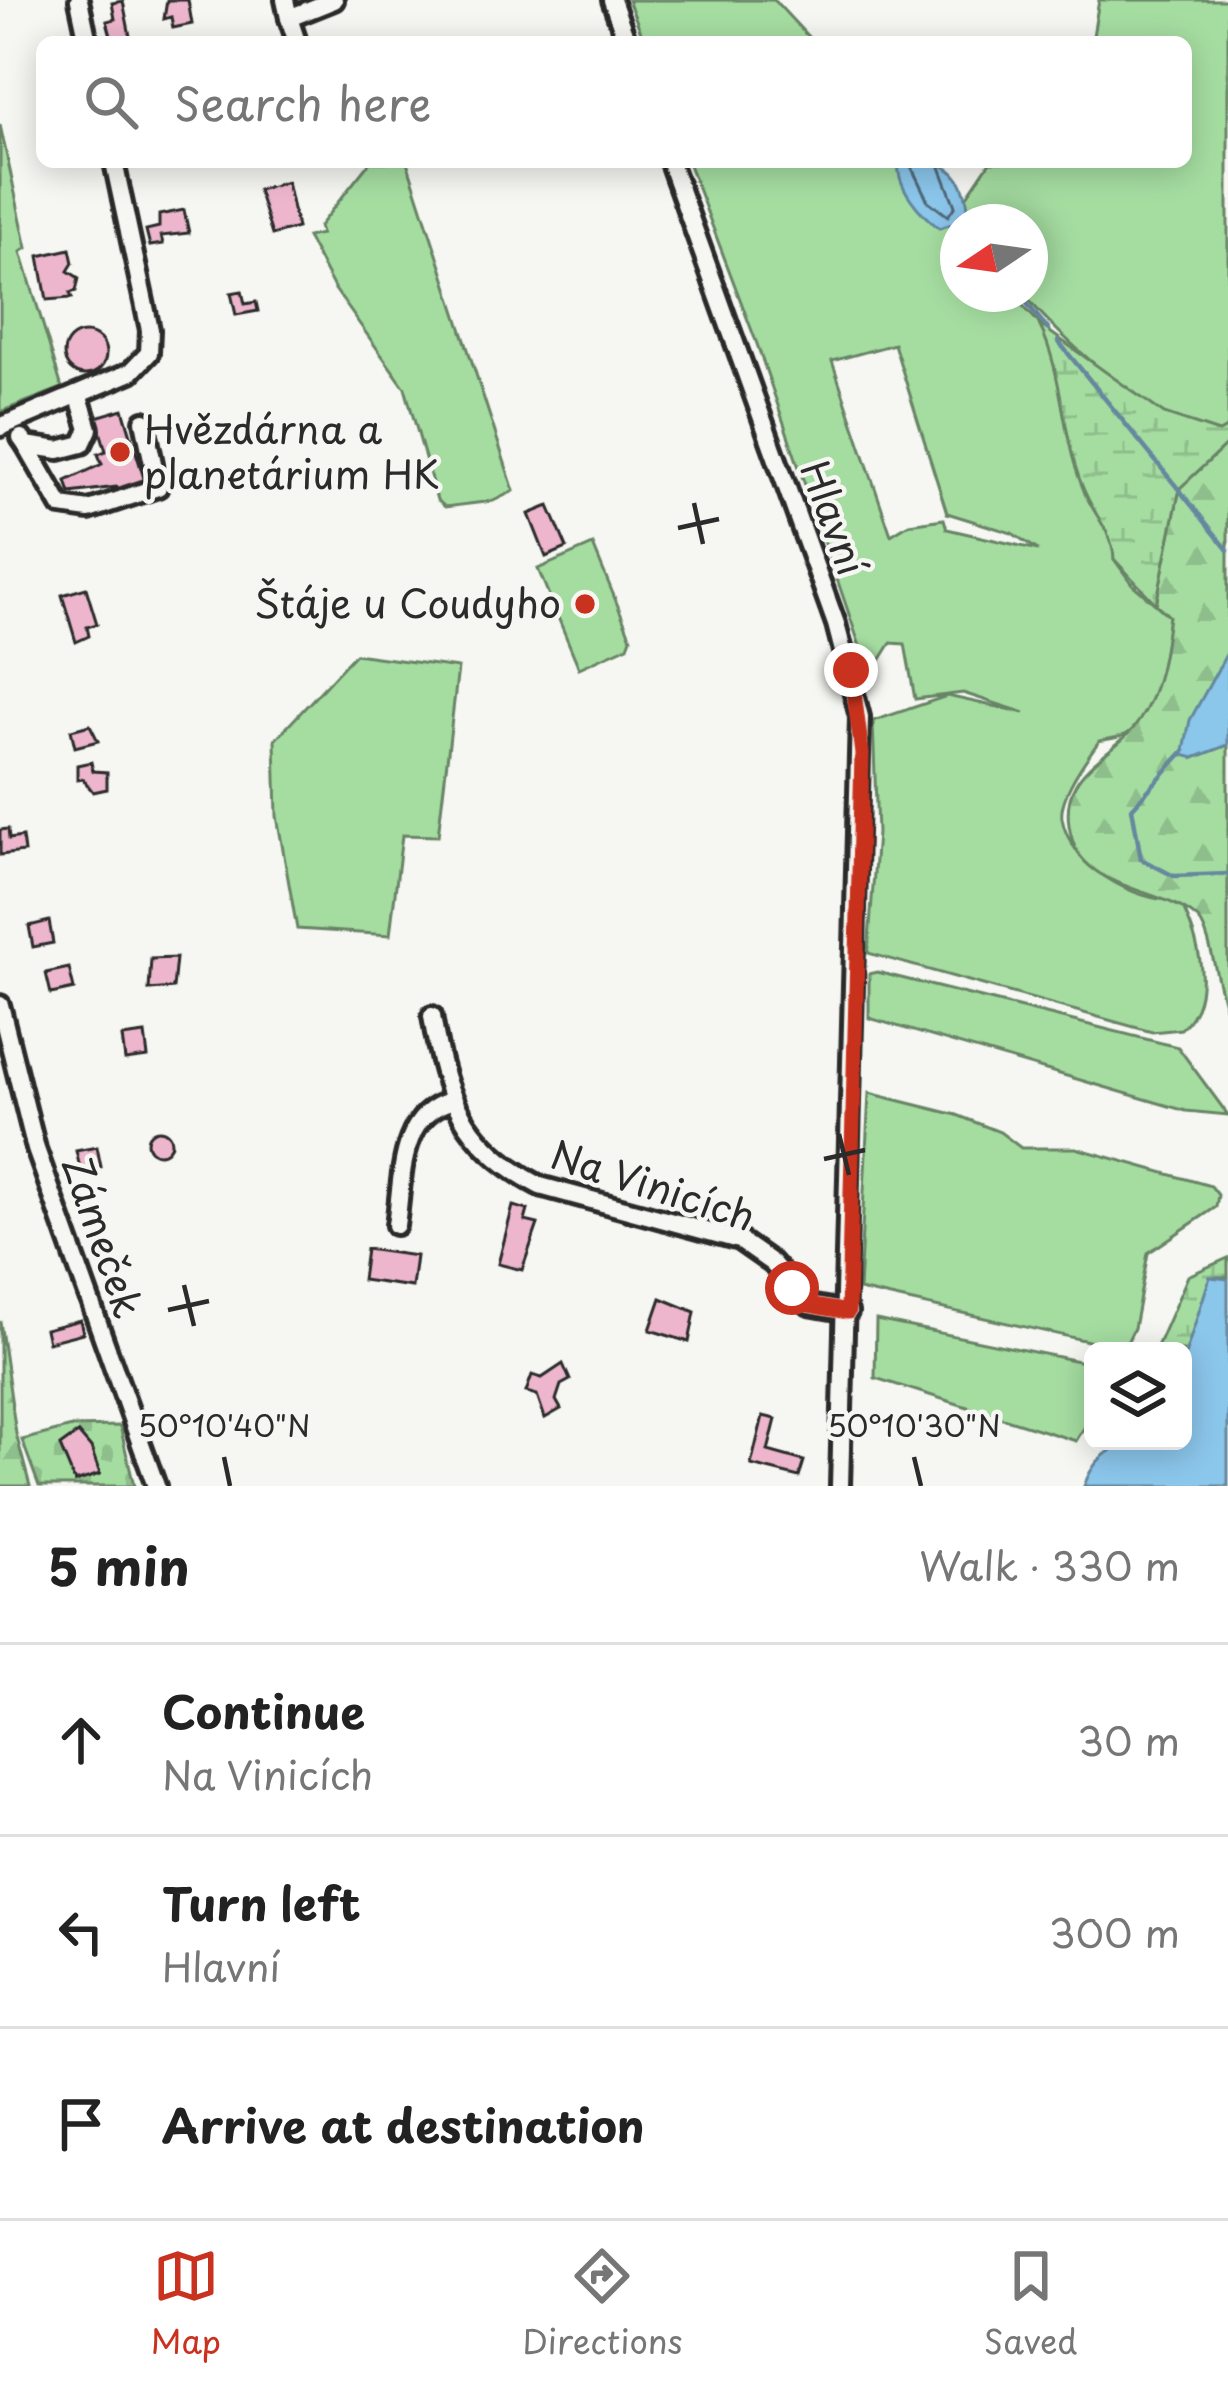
<!DOCTYPE html>
<meta charset="utf-8">
<style>
body{margin:0;font-family:"Playpen Sans",sans-serif;background:#f6f6f6;color:#222}
.controls{position:absolute;right:36px;bottom:36px;display:grid;overflow:hidden;border-radius:18px;box-shadow:0 6px 30px #0003}
.controls button{width:108px;height:108px;display:grid;place-items:center;padding:0;border:0;border-bottom:3px solid #e0e0e0;background:#fff;color:#222;font:60px sans-serif}
.compass{position:absolute;left:940px;top:204px;width:108px;height:108px;border-radius:50%;background:#fff;box-shadow:0 6px 30px #0003;rotate:257deg}
.stop{position:absolute;width:36px;height:36px;margin:-27px;border:9px solid #c8321e;border-radius:50%;background:#fff}
.stop.end{background:#c8321e;border-color:#fff;box-shadow:0 3px 12px #0008}
.list{margin:0;padding:0;list-style:none}
h2{display:flex;justify-content:space-between;align-items:center;height:156px;margin:0;padding:0 48px;font-size:51px}
h2 small{font-size:39px;font-weight:400;color:#767676}
.list li{display:grid;grid-template-columns:78px 1fr auto;gap:36px;align-items:center;box-sizing:border-box;height:192px;padding:0 48px;border-top:3px solid #e0e0e0}
.list b{display:block;font-size:45px;white-space:nowrap}
.list p{margin:0;font-size:39px;white-space:nowrap;color:#767676}
.list em{font-size:39px;font-style:normal;color:#767676}
.icon{flex:none;width:66px;height:66px;fill:none;stroke:currentColor;stroke-width:2;stroke-linecap:round;stroke-linejoin:round}
.map{position:relative;flex:none;width:1228px;height:1486px;overflow:hidden}
.search{position:absolute;background:#fff;box-shadow:0 6px 30px #0003;left:36px;right:36px;top:36px;height:132px;display:flex;align-items:center;gap:30px;box-sizing:border-box;padding:0 42px;border-radius:18px;color:#767676;font-size:45px}
.sheet{height:732px;background:#fff}
nav{display:flex;justify-content:space-around;align-items:center;box-sizing:border-box;height:168px;border-top:3px solid #e0e0e0;background:#fff;font-size:33px;color:#767676}
nav a{display:grid;justify-items:center;gap:6px}
nav .on{color:#c8321e}
.map>svg:first-child{display:block}
</style>
<div class="map">
<svg width="1228" height="1486" viewBox="0 0 1228 1486">
<defs>
<pattern id="forest-firs" width="22" height="20" patternUnits="userSpaceOnUse" patternTransform="scale(3)"><rect width="22" height="20" fill="#a5dda1"/><path d="M5 1l3.5 6h-7zM16 11l3.5 6h-7z" fill="#8ebe8b"/></pattern>
<pattern id="wetland-marsh" width="20" height="14" patternUnits="userSpaceOnUse" patternTransform="scale(3)"><rect width="20" height="14" fill="#a5dda1"/><path d="M1 5h8M5 5V1M11 12h8M15 12V8" fill="none" stroke="#8ebe8b"/></pattern>
<pattern id="cemetery-stones" width="16" height="16" patternUnits="userSpaceOnUse" patternTransform="scale(3)"><rect width="16" height="16" fill="#a5dda1"/><path d="M2 7V4a2 2 0 0 1 4 0v3zM10 15v-3a2 2 0 0 1 4 0v3z" fill="#8ebe8b"/></pattern>
</defs>
<rect width="100%" height="100%" fill="#f6f6f2"/>
<filter id="ink" filterUnits="userSpaceOnUse"><feTurbulence type="fractalNoise" baseFrequency=".00833" numOctaves="2"/><feDisplacementMap in="SourceGraphic" scale="24" xChannelSelector="R" yChannelSelector="G"/><feConvolveMatrix kernelMatrix="1 2 1 2 8 2 1 2 1" color-interpolation-filters="sRGB"/></filter>
<g filter="url(#ink)">
<!-- green -->
<g fill="#a5dda1" stroke="#688466" stroke-width="3" fill-rule="evenodd">
<path d="M628,0H774L813,42H645Z"/>
<path d="M1099,0H1228V427L1219,433C1202,427 1182,423 1166,415C1124,395 1053,330 1024,294H1030V222H971L961,205L990,162H1186V42H1092Z"/>
<path d="M0,125L27,248L21,252L62,388L0,412Z"/>
<path d="M370,162H407L514,491L493,501L445,507L437,500L405,388L334,288L307,237L321,234L319,226Z"/>
<path d="M688,162H904L958,231V294H1012L1038,322L1050,347L1085,494L1114,542V559L1132,584L1169,616C1165,648 1159,715 1127,734C1120,738 1107,739 1099,741C1086,759 1059,796 1062,818C1069,865 1135,903 1179,900C1198,936 1217,997 1181,1029L1152,1032L868,953L877,833L873,721L947,696L1025,713L963,693L915,699L905,644L891,643L874,670H868L757,344ZM894,344L947,513L1012,533L1038,550L947,529L944,519L909,524L891,535L832,361Z"/>
<path d="M593,545L631,638L628,646L579,668L538,569Z"/>
<path d="M355,654L458,668L438,836L402,835L390,935L297,929L277,816L275,740Z"/>
<path d="M877,972L1178,1047L1228,1115L1186,1111L869,1018V974Z"/>
<path d="M869,1093L957,1115L1000,1132L1021,1148H1076L1211,1186L1218,1195L1216,1207L1148,1253L1134,1328L1124,1349L859,1290Z"/>
<path d="M876,1320L1093,1364V1413L1076,1441L875,1378Z"/>
</g>
<!-- forest -->
<g fill="url(#forest-firs)" stroke="#688466" stroke-width="3">
<path d="M1228,443V651L1194,758L1228,745V1015C1218,993 1211,933 1199,920C1167,888 1086,891 1072,839C1052,769 1114,759 1139,721C1159,692 1165,650 1169,616L1156,604L1180,488Z"/>
<path d="M0,1321L16,1434L30,1486H0Z"/>
</g>
<!-- wetland -->
<g fill="url(#wetland-marsh)" stroke="#688466" stroke-width="3">
<path d="M1039,324L1164,414L1219,432L1228,427V443L1180,488L1156,604L1114,559C1113,535 1098,520 1088,499C1061,446 1066,378 1039,324Z"/>
<path d="M1228,1258V1277H1210L1183,1373V1351H1155L1188,1276Z"/>
</g>
<!-- cemetery -->
<path fill="url(#cemetery-stones)" stroke="#688466" stroke-width="3" d="M120,1426L134,1486H39L22,1440L72,1427Z"/>
<!-- water -->
<g fill="#8bc6eb" stroke="#65889e" stroke-width="3">
<path d="M899,162C940,162 961,162 968,207L960,222L939,228C920,214 895,185 899,162Z"/>
<path d="M1228,651V745L1194,758L1183,755L1190,720Z"/>
<path d="M1210,1277L1228,1279V1486H1084C1101,1437 1139,1441 1183,1441V1361Z"/>
</g>
<g fill="none" stroke-linecap="round" stroke-linejoin="round">
<!-- shore -->
<path stroke="#516978" stroke-width="3" d="M909,162L928,201L948,216L955,206L938,162"/>
<!-- stream -->
<g stroke="#65889e" stroke-width="4.5">
<path d="M1019,294L1048,329"/>
<path d="M1058,341L1228,550"/>
<path d="M1184,751L1132,808L1141,859L1174,876L1228,874"/>
</g>
</g>
<!-- building -->
<g fill="#edb6cd" stroke="#2b2b2b" stroke-width="3">
<path d="M167,0H188L192,24L173,28L171,17L164,19Z"/>
<path d="M123,1L130,36L112,40L107,21L115,19L112,3Z"/>
<path d="M287,182L297,228L272,235L258,190Z"/>
<path d="M184,210L189,233L161,236L163,244L150,246L146,230L159,227V215Z"/>
<path d="M70,249L73,263L68,271L79,278L76,291L70,293L72,298L47,300L39,256Z"/>
<path d="M242,291L245,304L256,302L258,311L236,315L231,293Z"/>
<circle cx="85" cy="354" r="21"/>
<path d="M123,409L146,485L119,493L117,487L70,493L66,481L102,464L98,454L106,451L96,417Z"/>
<path d="M549,506L567,548L546,557L529,514Z"/>
<path d="M86,588L97,624L87,627L89,636L76,642L62,595Z"/>
<path d="M90,725L98,741L75,747L71,730Z"/>
<path d="M91,762L93,771L107,772V789L93,792L83,779L77,780V765Z"/>
<path d="M8,829L9,839L22,837L24,852L0,855V830Z"/>
<path d="M49,921L53,943L33,947L29,926Z"/>
<path d="M176,958L173,988L149,990L151,959Z"/>
<path d="M69,968L74,989L51,994L46,973Z"/>
<path d="M145,1034L148,1057L125,1060L122,1037Z"/>
<circle cx="159" cy="1142" r="12"/>
<path d="M97,1147L101,1167L81,1172L76,1151Z"/>
<path d="M513,1206L528,1210L525,1221L538,1224L522,1270L498,1264Z"/>
<path d="M366,1249L416,1256L412,1287L362,1280Z"/>
<path d="M661,1298L695,1312L689,1342L650,1330Z"/>
<path d="M80,1320L83,1333L48,1342L45,1329Z"/>
<path d="M563,1364L570,1380L561,1385L556,1400L561,1409L545,1418L537,1395L526,1392L532,1375L542,1378Z"/>
<path d="M763,1416L776,1419L768,1451L804,1461L799,1477L751,1465Z"/>
<path d="M78,1433L91,1448L100,1474L75,1482L60,1446Z"/>
</g>
<g fill="none" stroke-linecap="round" stroke-linejoin="round">
<defs>
<g id="minor">
<path d="M79,0L88,42"/>
<path d="M285,0L289,18L334,0"/>
<path d="M612,0L627,42"/>
<path d="M289,18L297,42"/>
<path d="M670,162L836,624L860,717L840,1486"/>
<path d="M0,427L131,372L149,353L150,330L114,162"/>
<path d="M21,438L26,445L59,450L82,444L89,429L79,397"/>
<path d="M26,445L61,506L89,510L158,487L144,421"/>
<path d="M0,1005L36,1149L156,1486"/>
<path d="M432,1016C445,1097 464,1146 540,1186L739,1240L772,1263L809,1305L848,1312"/>
<path d="M396,1225C403,1180 398,1115 451,1101"/>
</g>
</defs>
<!-- minor casing -->
<use href="#minor" stroke="#2b2b2b" stroke-width="26"/>
<!-- minor -->
<use href="#minor" stroke="#f6f6f2" stroke-width="16"/>
</g>
</g>
<g fill="none" stroke-linecap="round" stroke-linejoin="round" filter="url(#ink)">
<!-- route -->
<path stroke="#c8321e" stroke-width="15" d="M792,1288L809,1305L848,1312L862,754L851,670"/>
</g>
<!-- ticks -->
<path fill="none" stroke="#2b2b2b" stroke-width="4.5" d="M694,503L703,544M678,528L719,519M839,1134L849,1175M824,1159L865,1150M184,1285L194,1326M168,1310L209,1301M224,1457L230,1486M914,1457L921,1486"/>
<!-- markers -->
<g fill="#c8321e" stroke="#f6f6f2" stroke-width="4.5">
<circle cx="120" cy="452" r="12"/>
<circle cx="585" cy="604" r="12"/>
</g>
<g text-anchor="middle" stroke-width="9" stroke-linejoin="round" paint-order="stroke">
<!-- poi labels -->
<g font-size="39" fill="#2b2b2b" stroke="#f6f6f2" text-anchor="start">
<text x="144" y="444">Hvězdárna a<tspan x="144" dy="45">planetárium HK</tspan></text>
<text x="561" y="618" text-anchor="end">Štáje u Coudyho</text>
</g>
<!-- street labels -->
<g font-size="39" fill="#2b2b2b" stroke="#f6f6f2">
<text transform="translate(833 518) rotate(70)" y="14">Hlavní</text>
<text transform="translate(653 1186) rotate(18)" y="14">Na Vinicích</text>
<text transform="translate(102 1237) rotate(71)" y="14">Zámeček</text>
</g>
</g>
<g font-size="30" text-anchor="middle" fill="#2b2b2b" stroke="#f6f6f2" stroke-width="9" stroke-linejoin="round" paint-order="stroke">
<text x="224" y="1437">50°10'40"N</text>
<text x="914" y="1437">50°10'30"N</text>
</g>
</svg>
<div class="controls">
<button><svg class="icon" aria-label="layers" viewBox="0 0 24 24"><path d="M12 4l9 5-9 5-9-5zM3 14l9 5 9-5"/></svg></button>
</div>
<svg class="compass" viewBox="-18 -18 36 36"><path d="M0-13l5 13h-10z" fill="#e53935"/><path d="M0 13l5-13h-10z" fill="#767676"/></svg>
<div class="stop" style="left:792px;top:1288px"></div>
<div class="stop end" style="left:851px;top:670px"></div>
<div class="search"><svg class="icon" aria-label="search" viewBox="0 0 24 24"><circle cx="10" cy="10" r="6"/><path d="M15 15l6 6"/></svg>Search here</div>
</div>
<section class="sheet">
<h2>5 min<small>Walk · 330 m</small></h2>
<ul class="list">
<li><svg class="icon" aria-label="ahead" viewBox="0 0 24 24"><path d="M12 20V5M6 11l6-6 6 6"/></svg><div><b>Continue</b><p>Na Vinicích</p></div><em>30 m</em></li>
<li><svg class="icon" aria-label="left" viewBox="0 0 24 24"><path d="M17 20v-9H6M10 6l-5 5 5 5"/></svg><div><b>Turn left</b><p>Hlavní</p></div><em>300 m</em></li>
<li><svg class="icon" aria-label="arrive" viewBox="0 0 24 24"><path d="M6 21V4h12l-3 4 3 4H6"/></svg><div><b>Arrive at destination</b></div></li>
</ul>
</section>
<nav>
<a class="on"><svg class="icon" aria-label="map" viewBox="0 0 24 24"><path d="M3 6l6-2 6 2 6-2v14l-6 2-6-2-6 2zM9 4v14M15 6v14"/></svg>Map</a>
<a><svg class="icon" aria-label="directions" viewBox="0 0 24 24"><path d="M12 3l9 9-9 9-9-9zM9 14v-3h6M13 9l2 2-2 2"/></svg>Directions</a>
<a><svg class="icon" aria-label="saved" viewBox="0 0 24 24"><path d="M7 4h10v16l-5-4-5 4z"/></svg>Saved</a>
</nav>
